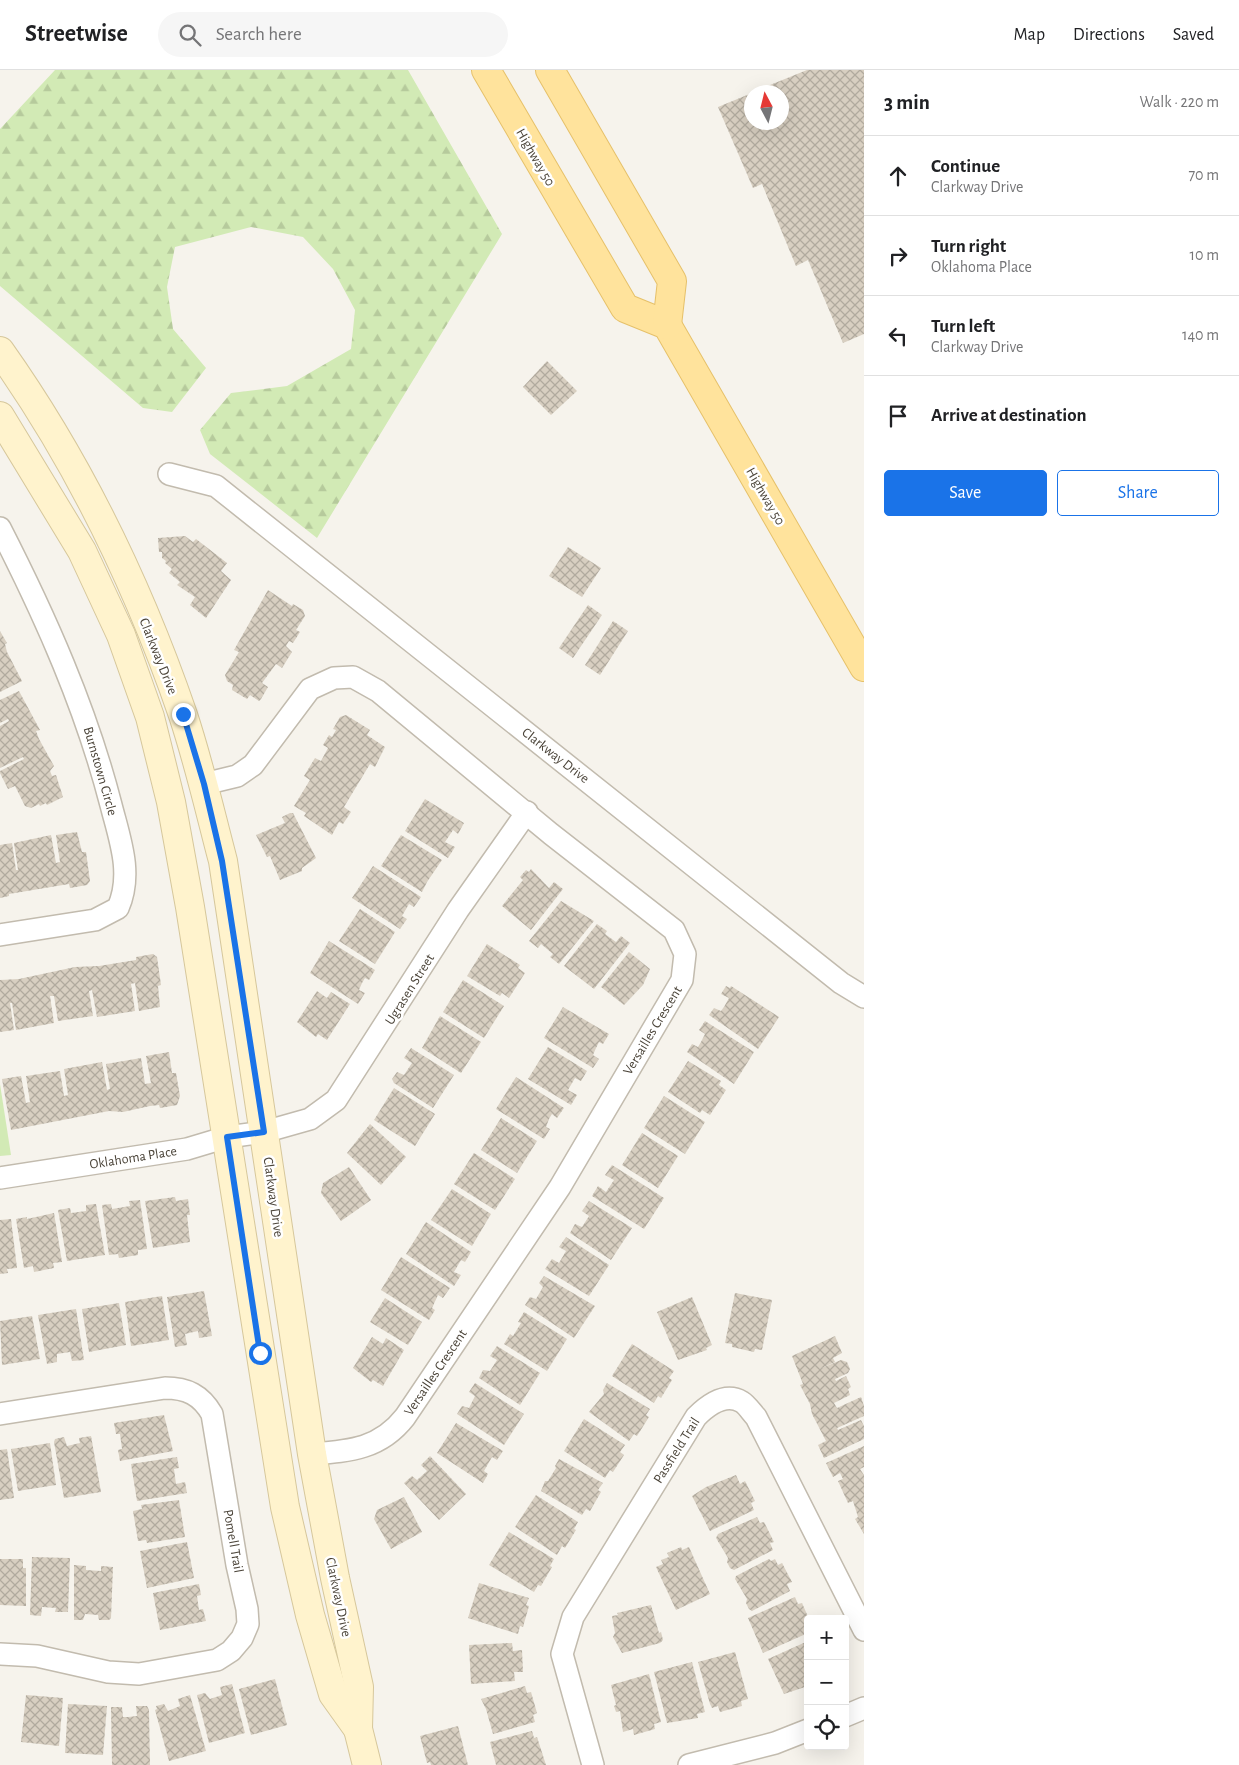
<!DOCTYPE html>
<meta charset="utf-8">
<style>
body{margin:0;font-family:"Alegreya Sans",sans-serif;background:#f6f6f6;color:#202124}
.controls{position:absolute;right:15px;bottom:15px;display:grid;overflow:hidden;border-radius:5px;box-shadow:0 5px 20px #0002}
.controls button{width:45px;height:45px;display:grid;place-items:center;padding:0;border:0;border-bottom:1px solid #e0e0e0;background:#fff;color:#202124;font:25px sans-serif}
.compass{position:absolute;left:744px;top:15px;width:45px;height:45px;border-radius:50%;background:#fff;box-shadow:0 5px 20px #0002;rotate:353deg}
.stop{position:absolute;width:15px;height:15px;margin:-11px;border:4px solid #1a73e8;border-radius:50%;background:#fff}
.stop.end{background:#1a73e8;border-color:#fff;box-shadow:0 1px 5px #0008}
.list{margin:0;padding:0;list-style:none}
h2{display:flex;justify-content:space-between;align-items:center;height:65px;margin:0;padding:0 20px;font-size:21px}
h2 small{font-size:16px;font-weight:400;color:#757577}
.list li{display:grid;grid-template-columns:32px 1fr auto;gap:15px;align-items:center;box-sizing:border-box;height:80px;padding:0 20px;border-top:1px solid #e0e0e0}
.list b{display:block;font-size:19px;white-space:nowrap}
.list p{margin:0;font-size:16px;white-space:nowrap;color:#757577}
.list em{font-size:16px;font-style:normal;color:#757577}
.actions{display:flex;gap:10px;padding:15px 20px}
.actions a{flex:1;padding:11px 0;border:1px solid #1a73e8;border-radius:5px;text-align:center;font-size:18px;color:#1a73e8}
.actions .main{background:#1a73e8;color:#fff}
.icon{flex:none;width:28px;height:28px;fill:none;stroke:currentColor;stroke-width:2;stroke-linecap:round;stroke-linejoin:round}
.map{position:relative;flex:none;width:864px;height:1695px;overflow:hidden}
header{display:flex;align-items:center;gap:30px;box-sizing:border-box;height:70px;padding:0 25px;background:#fff;border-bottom:1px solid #e0e0e0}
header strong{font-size:24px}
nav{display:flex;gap:28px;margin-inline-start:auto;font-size:18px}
.search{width:350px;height:45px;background:#f6f6f6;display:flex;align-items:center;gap:12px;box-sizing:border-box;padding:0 18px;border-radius:28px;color:#757577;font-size:19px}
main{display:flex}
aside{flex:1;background:#fff}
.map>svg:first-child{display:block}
</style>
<header>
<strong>Streetwise</strong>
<div class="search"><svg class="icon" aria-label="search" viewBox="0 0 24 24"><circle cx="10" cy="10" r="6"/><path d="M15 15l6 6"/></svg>Search here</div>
<nav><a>Map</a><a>Directions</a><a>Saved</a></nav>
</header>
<main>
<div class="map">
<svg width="864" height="1695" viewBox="0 0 864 1695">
<defs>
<pattern id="forest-firs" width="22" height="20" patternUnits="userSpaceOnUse" patternTransform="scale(1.25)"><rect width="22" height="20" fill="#d2eab5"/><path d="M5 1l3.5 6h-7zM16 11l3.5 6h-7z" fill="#b6ca9c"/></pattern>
<pattern id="building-cross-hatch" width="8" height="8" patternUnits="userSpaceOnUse" patternTransform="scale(1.25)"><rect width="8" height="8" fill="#d8cfc1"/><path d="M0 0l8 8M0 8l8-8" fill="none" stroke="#b1aa9e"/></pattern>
</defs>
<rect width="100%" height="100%" fill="#f6f3ec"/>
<!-- green -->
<path fill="#d2eab5" d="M0,1014L11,1085L0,1086Z"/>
<!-- forest -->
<path fill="url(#forest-firs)" d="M55,0H408L502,164L317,468L210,384L200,360L231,323L287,316L351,279L355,240L333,199L303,167L251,157L175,177L167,217L173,259L206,298L172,342L143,338L0,216V59Z"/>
<!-- building -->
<g fill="url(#building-cross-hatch)">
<path d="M807,0H864V264L843,273L808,190L796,196L762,114L753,118L718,37L752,23V52H782V22H753Z"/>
<path d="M547,291L577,321L551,345L523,317Z"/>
<path d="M185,466L193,472L196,469L227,493L221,501L231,510L206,548L190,535L195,527L177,515L180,512L169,503L172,499L165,493L166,491L162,488V482H159L158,468Z"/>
<path d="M568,477L601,498L582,527L549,506Z"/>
<path d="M268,520L292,536L293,534L303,540L305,546L296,560L300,562L293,573L289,571L286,576L292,582L282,598L276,594L262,613L268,617L261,629L259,631L250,625L247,629L232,620L233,615L227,611L225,605L239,582L234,580Z"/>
<path d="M588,535L602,545L573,588L559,578Z"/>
<path d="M613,551L628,561L600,605L585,595Z"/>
<path d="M0,561L7,573L5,574L7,582L22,611L0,622Z"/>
<path d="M19,621L40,660L36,661L39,669L54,696L50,701L52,706L56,705L63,727L47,735L46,733L40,736L39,734L31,738L25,736L15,716L8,719L0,703V701L24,689L23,687L0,698V656L9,651L8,649L0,653V630Z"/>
<path d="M346,645L370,660L367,665L385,677L375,697L370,694L344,737L351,742L343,754L339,752L332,765L304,746L306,743L294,736L310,710L304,706L315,688L321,691L328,678L323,675L329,665L332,667L336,660L333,659L340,647Z"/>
<path d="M425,729L464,753L458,764L453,760L445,772L455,777L448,788L405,761Z"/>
<path d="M290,743H293L316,788L302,798V801L280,810L270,786L267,787L256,765L285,753L282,747Z"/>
<path d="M77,762L82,782H86L90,811L87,815L70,818L69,814L9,824V826L0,828V775L12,773L16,800H18L14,773L51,765L56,793L60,792L56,765Z"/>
<path d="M401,765L442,790L427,812L422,822L381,796Z"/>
<path d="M373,796L421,827L414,837L409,834L402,846L407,849L400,859L352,828Z"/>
<path d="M531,799L549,818L554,812L563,819L531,860L502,836L523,810L520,807L526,800L529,802Z"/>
<path d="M561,831L594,851L559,894L550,887L553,884L541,874L538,878L529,871Z"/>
<path d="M360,839L395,862L375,894L339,871Z"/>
<path d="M597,854L607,861L605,864L616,872L621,866L630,873L594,919L564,896Z"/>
<path d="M329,871L375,900L369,910L365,908L362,913L359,920L365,923L358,934L310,903Z"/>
<path d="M487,874L520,895L518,898L525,903L509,928L502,923L500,926L467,906Z"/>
<path d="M629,882L650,899L643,915L624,935L601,917Z"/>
<path d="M153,884L157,887L161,915L158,916L160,937L139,941L135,913L131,914L135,941L97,947L92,920L89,921L93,946L58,951L54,926H50L54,953L16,960L12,933H10L14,960L0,962V910L19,909L75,897L99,896L136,890V887Z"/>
<path d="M463,910L504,936L484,968L443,942Z"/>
<path d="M726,916L730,918L731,916L779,947L758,979L709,945L714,938L721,941L724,937L729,928L721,924Z"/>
<path d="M317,921L327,928L331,922L350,934L327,970L318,964L316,967L297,952Z"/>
<path d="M563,937L609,964L603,974L599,972L596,978L593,985L599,989L593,998L544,968Z"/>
<path d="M440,946L481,972L461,1003L422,978Z"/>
<path d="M705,951L754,982L734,1014L687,982L692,974L698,977L701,972L705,964L699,960Z"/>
<path d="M548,977L587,1001L581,1011L575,1008L568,1020L577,1025L571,1035L528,1009Z"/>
<path d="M411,978L454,1005L433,1038L394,1013L392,1009L397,1002L404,1005L412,993L404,988Z"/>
<path d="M169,982L172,1003H176L180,1026L177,1035L160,1038L159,1035L150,1036L123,1042L109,1041L11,1060L2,1009L21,1006L26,1033L30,1032L26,1006L60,1001L64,1026L68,1025L64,999L102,992L107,1020L110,1019L106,994L141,988L145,1014L151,1013L146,986Z"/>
<path d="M688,991L721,1011L719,1015L726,1020L710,1045L702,1040L700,1043L668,1022Z"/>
<path d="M516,1007L564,1038L557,1048L552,1044L549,1049L546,1057L550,1059L544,1069L496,1039Z"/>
<path d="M394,1018L435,1044L415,1076L374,1050Z"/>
<path d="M664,1026L705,1052L685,1084L644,1058Z"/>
<path d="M501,1048L537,1071L517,1103L481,1080Z"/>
<path d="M370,1054L406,1087L381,1115L347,1083Z"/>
<path d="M642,1063L678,1086L658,1118L622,1095Z"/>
<path d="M474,1083L515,1109L495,1140L454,1114Z"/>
<path d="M612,1095L664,1128L644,1159L592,1126L598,1116L606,1122L614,1110L605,1105Z"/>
<path d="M349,1097L371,1130L341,1151L321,1123L323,1113Z"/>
<path d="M452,1119L491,1144L472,1176L431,1150Z"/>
<path d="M175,1127L176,1131L188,1129L190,1145H187L190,1172L153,1178L145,1131Z"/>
<path d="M140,1130L147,1179L138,1180V1185L119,1188L118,1184L109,1185L102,1135L111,1134L112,1139L130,1136L129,1131Z"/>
<path d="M589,1131L632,1158L611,1190L570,1163L575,1154L582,1157L589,1146L582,1141Z"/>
<path d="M96,1134L105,1185L67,1191L58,1140L70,1138L71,1143L86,1141V1135Z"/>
<path d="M54,1143L62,1192L53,1193L54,1198L34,1202L33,1196L24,1198L16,1149L27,1147V1149Z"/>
<path d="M11,1149L17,1198L7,1199L8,1203L0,1204V1150Z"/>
<path d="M426,1152L471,1182L465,1192L461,1190L454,1202L461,1205L454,1216L406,1184Z"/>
<path d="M566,1167L609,1195L589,1226L545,1199L552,1189L559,1193L566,1181L559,1177Z"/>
<path d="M401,1187L450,1218L443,1228L438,1225L432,1238L435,1240L429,1250L381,1220Z"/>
<path d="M544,1206L595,1236L574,1268L525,1235L530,1227L536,1229L543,1217L539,1213Z"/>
<path d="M204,1221L212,1266L199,1268L198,1261L185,1264L187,1275L175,1277L167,1227Z"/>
<path d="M735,1223L772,1230L762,1280L755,1279L754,1282L732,1277V1274L725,1273Z"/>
<path d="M162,1226L169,1270L131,1276L125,1232Z"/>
<path d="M692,1227L712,1275L706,1278L707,1280L678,1290L657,1242Z"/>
<path d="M385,1228L422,1252L408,1275L370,1252Z"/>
<path d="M119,1233L126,1275L89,1282L82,1239Z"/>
<path d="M76,1239L84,1290L72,1291L70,1282L57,1284V1292L47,1294L38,1245Z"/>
<path d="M524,1242L567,1269L547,1301L504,1274L510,1264L513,1266L521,1253L518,1252Z"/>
<path d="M32,1246L40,1289L2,1295L0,1251Z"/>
<path d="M835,1266L842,1283L833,1288L835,1292L817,1300L841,1290L847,1292L850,1299L848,1303L835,1309L836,1311L846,1306L851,1317L848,1319L850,1325L834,1333L837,1338L861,1327L864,1336V1346L837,1358L838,1360L861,1350L864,1356V1369L824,1388L818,1375L826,1371L812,1344L810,1334L800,1315L803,1314L792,1286Z"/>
<path d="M372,1267L383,1274L386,1268L404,1280L383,1316L373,1310L371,1312L353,1298Z"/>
<path d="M632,1274L674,1301L669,1308L672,1310L661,1328L658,1326L654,1333L612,1306Z"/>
<path d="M497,1276L540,1303L520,1335L479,1308L483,1300L490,1301L497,1290L490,1286Z"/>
<path d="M475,1313L524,1344L504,1375L457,1344L462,1336L469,1338L475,1326L469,1322Z"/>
<path d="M607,1313L650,1339L646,1345L649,1347L637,1366L634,1364L629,1371L589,1342L604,1324L603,1320Z"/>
<path d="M164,1345L173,1381L120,1391L118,1380L122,1379L120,1364H116L114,1353Z"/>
<path d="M584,1349L625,1375L620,1382L624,1385L613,1402L610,1400L605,1408L564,1381Z"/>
<path d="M456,1353L503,1381L497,1390L492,1387L484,1401L488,1404L483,1413L437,1383Z"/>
<path d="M91,1366L101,1422L64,1428L54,1372L55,1369L64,1367L67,1376L80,1373L79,1368Z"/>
<path d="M50,1373L56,1415L18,1421L11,1379Z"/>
<path d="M864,1376V1397L860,1399L864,1405V1464L855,1449L858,1447L853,1431L848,1433L838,1411L843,1409L840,1403L833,1407L826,1393Z"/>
<path d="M7,1379L14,1428L0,1430V1380Z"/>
<path d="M430,1386L466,1424L439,1450L404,1413L412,1406L417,1410L427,1401L421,1395Z"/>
<path d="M177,1387L179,1398L174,1399L176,1414L185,1412L187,1423L137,1431L131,1394Z"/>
<path d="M559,1389L603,1413L598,1420L601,1422L590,1441L586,1439L582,1445L541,1421L545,1411H548L556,1398L555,1396Z"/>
<path d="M736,1405L740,1414L745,1411L755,1431L751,1433L754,1440L710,1461L692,1426L706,1417Z"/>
<path d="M536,1425L578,1452L574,1459L576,1460L565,1478L562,1476L557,1485L515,1457Z"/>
<path d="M404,1427L422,1462L391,1479L374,1449L377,1440Z"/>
<path d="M179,1430L185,1467L147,1473L146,1470L138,1471L133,1441L142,1439L141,1435Z"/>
<path d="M757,1447L760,1453L764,1452L774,1472L770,1473L773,1480L734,1500L730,1498L727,1492L728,1488L716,1468L718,1464Z"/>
<path d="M509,1462L554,1489L550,1496L552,1497L541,1516L538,1515L534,1522L489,1495Z"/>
<path d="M187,1472L194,1508L147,1518L140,1481Z"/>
<path d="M681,1477L682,1480L689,1477L710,1524L676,1540L656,1497L663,1494L661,1490L669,1487L667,1483Z"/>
<path d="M32,1487L70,1488L68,1542H55L56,1538L42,1537L41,1546L30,1545Z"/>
<path d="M0,1489H23V1498H26V1536L0,1535Z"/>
<path d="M769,1489L771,1491L775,1489L778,1495L782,1493L792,1512L787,1514L790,1521L752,1541L749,1539L746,1533L747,1529L735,1509L736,1506Z"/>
<path d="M74,1495L86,1496V1500L101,1501V1496L113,1497L111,1548L109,1550H99L98,1545L85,1544L83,1550H74Z"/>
<path d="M479,1513L529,1528L526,1535L529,1536L523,1557L520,1556L518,1564L468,1548Z"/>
<path d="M199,1514L201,1525L197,1526L199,1540L203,1539L206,1551L160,1560L153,1523Z"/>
<path d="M795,1527L798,1534L802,1533L809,1549L808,1563L763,1583L748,1548Z"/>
<path d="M651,1535L659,1563L661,1562L663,1570L660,1573L622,1583L613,1567L615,1563L612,1546L618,1545L617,1543Z"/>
<path d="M808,1571V1616L784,1624L768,1589Z"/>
<path d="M512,1573L513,1581L522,1580L523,1602H514L515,1611L471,1614L469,1575Z"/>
<path d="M735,1582L748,1629L741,1631L742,1636L720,1642L718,1636L712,1638L710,1634L698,1592Z"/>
<path d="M692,1592L705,1642L697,1644L698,1648L667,1653L654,1602Z"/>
<path d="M649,1604L661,1652L654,1654L655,1659L634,1665L633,1659L623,1662L620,1641L616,1642L614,1636L616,1635L611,1615Z"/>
<path d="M275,1609L287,1655L251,1665L239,1619Z"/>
<path d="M232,1614L245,1663L209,1673L197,1625L205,1623L210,1629L222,1625L220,1617Z"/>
<path d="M525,1616L527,1623L531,1622L537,1643L533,1645L535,1652L493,1664L486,1639L481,1629Z"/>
<path d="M26,1625L63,1628L59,1676L21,1672Z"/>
<path d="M190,1625L206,1681L169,1691L155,1640L157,1639L156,1636L164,1634L168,1641L180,1636L178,1629Z"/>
<path d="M68,1634L107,1636L103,1685L65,1683Z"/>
<path d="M136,1636H147L149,1640L150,1695H112L111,1637H122L123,1647H128L137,1646Z"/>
<path d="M458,1656L468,1695H431L430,1692L427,1693L420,1666Z"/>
<path d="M532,1661L534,1668L537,1667L546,1695H496L490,1672Z"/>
</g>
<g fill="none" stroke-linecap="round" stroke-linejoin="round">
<defs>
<g id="street">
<path d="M169,404L216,416L841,913L864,927"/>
<path d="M0,458C46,548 86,638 111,735C120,770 133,804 118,838L95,850L0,865"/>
<path d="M204,714L237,706L253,695L310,619L334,608L353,607L378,621L551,764L674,860L685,884L682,910L560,1117L405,1347C380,1379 350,1381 312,1384"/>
<path d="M0,1108L187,1079L227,1067L264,1062L310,1049L336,1030L458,840L527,742"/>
<path d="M0,1344L165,1318C187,1318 201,1325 212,1344L237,1495L247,1539L248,1554L242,1568L231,1581L217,1590L139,1604L108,1602L37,1586L0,1584"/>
<path d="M845,1646L864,1638"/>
<path d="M593,1695L562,1584L573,1547L696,1347C707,1336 725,1322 742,1332C747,1335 752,1343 756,1347L864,1560"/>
<path d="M689,1695L775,1673L808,1660"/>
</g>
<g id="secondary">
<path d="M0,281C78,391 139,517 183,645C199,693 210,742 223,791L312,1384L335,1508L359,1617L358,1659L367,1695"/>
<path d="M0,346L82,481L121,565L150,647L171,732L190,837L285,1437L310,1545L333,1624L358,1659"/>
</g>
<g id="primary">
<path d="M486,0L625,238L667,255L864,597"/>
<path d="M550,0L672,211L667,255"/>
</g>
</defs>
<!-- street casing -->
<use href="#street" stroke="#c2bbae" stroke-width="24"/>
<!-- secondary casing -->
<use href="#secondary" stroke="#d6c79b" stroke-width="30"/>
<!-- primary casing -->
<use href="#primary" stroke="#e6c16a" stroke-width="30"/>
<!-- street -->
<use href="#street" stroke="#fff" stroke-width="21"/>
<!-- secondary -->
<use href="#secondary" stroke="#fff3cd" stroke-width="28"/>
<!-- primary -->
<use href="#primary" stroke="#ffe39c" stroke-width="28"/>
</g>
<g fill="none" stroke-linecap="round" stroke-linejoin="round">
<!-- route -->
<path stroke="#1a73e8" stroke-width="6" d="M183,644L204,714L222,791L264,1062L227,1067L260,1283"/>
</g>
<g text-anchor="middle" stroke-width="5" stroke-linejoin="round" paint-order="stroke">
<!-- street labels -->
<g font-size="14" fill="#4b4439" stroke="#fff">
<text transform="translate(536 87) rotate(60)" y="5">Highway 50</text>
<text transform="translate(766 426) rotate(60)" y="5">Highway 50</text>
<text transform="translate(159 586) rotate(68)" y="5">Clarkway Drive</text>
<text transform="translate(556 685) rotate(38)" y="5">Clarkway Drive</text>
<text transform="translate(101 701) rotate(74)" y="5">Burnstown Circle</text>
<text transform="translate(409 919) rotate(-58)" y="5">Ugrasen Street</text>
<text transform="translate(652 960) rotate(-59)" y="5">Versailles Crescent</text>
<text transform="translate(133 1087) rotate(-9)" y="5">Oklahoma Place</text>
<text transform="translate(274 1127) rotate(82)" y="5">Clarkway Drive</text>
<text transform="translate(435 1302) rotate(-56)" y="5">Versailles Crescent</text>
<text transform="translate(676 1380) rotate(-58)" y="5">Passfield Trail</text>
<text transform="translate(234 1471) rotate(80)" y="5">Pomell Trail</text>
<text transform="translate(339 1527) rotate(78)" y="5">Clarkway Drive</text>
</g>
</g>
</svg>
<div class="controls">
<button>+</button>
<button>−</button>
<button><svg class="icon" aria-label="locate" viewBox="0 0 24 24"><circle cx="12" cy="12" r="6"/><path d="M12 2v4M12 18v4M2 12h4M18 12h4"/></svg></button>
</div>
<svg class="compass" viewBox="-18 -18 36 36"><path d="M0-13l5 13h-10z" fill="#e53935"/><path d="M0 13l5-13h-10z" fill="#757577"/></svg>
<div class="stop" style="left:260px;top:1283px"></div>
<div class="stop end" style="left:183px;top:644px"></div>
</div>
<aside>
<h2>3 min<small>Walk · 220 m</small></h2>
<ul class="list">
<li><svg class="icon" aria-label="ahead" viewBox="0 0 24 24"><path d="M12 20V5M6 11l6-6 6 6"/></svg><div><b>Continue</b><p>Clarkway Drive</p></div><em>70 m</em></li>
<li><svg class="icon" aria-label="right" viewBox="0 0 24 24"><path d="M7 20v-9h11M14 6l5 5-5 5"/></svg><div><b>Turn right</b><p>Oklahoma Place</p></div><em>10 m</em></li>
<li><svg class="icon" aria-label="left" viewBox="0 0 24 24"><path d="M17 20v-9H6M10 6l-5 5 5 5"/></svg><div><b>Turn left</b><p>Clarkway Drive</p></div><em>140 m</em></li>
<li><svg class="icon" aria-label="arrive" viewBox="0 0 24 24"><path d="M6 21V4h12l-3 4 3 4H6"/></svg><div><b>Arrive at destination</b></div></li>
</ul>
<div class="actions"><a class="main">Save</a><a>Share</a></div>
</aside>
</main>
